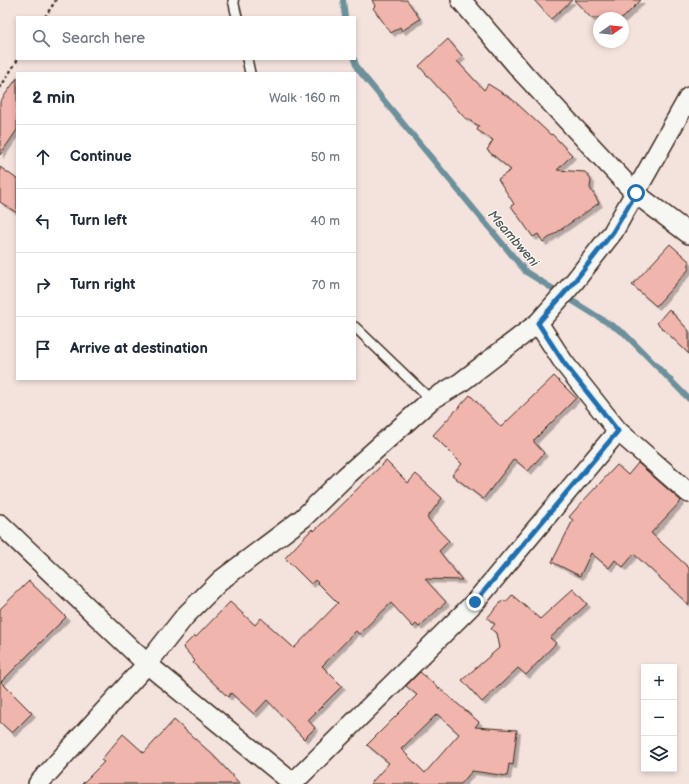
<!DOCTYPE html>
<meta charset="utf-8">
<style>
body{margin:0;font-family:"Balsamiq Sans",sans-serif;background:#f6f6f7;color:#1f2937}
.controls{position:absolute;right:12px;bottom:12px;display:grid;overflow:hidden;border-radius:0px;box-shadow:0 2px 6px #0003}
.controls button{width:36px;height:36px;display:grid;place-items:center;padding:0;border:0;border-bottom:1px solid #e0e1e3;background:#fff;color:#1f2937;font:20px sans-serif}
.compass{position:absolute;left:593px;top:12px;width:36px;height:36px;border-radius:50%;background:#fff;box-shadow:0 2px 6px #0003;rotate:75deg}
.stop{position:absolute;width:12px;height:12px;margin:-9px;border:3px solid #1f6fb2;border-radius:50%;background:#fff}
.stop.end{background:#1f6fb2;border-color:#fff;box-shadow:0 1px 4px #0008}
.list{margin:0;padding:0;list-style:none}
h2{display:flex;justify-content:space-between;align-items:center;height:52px;margin:0;padding:0 16px;font-size:17px}
h2 small{font-size:13px;font-weight:400;color:#747a83}
.list li{display:grid;grid-template-columns:26px 1fr auto;gap:12px;align-items:center;box-sizing:border-box;height:64px;padding:0 16px;border-top:1px solid #e0e1e3}
.list b{display:block;font-size:15px;white-space:nowrap}
.list em{font-size:13px;font-style:normal;color:#747a83}
.icon{flex:none;width:22px;height:22px;fill:none;stroke:currentColor;stroke-width:2;stroke-linecap:round;stroke-linejoin:round}
.map{position:relative;flex:none;width:689px;height:784px;overflow:hidden}
.search{position:absolute;background:#fff;box-shadow:0 2px 6px #0003;left:16px;top:16px;width:340px;height:44px;display:flex;align-items:center;gap:10px;box-sizing:border-box;padding:0 14px;border-radius:0px;color:#747a83;font-size:15px}
.panel{position:absolute;background:#fff;box-shadow:0 2px 6px #0003;left:16px;top:72px;width:340px;height:308px;border-radius:0px}
.map>svg:first-child{display:block}
</style>
<div class="map">
<svg width="689" height="784" viewBox="0 0 689 784">
<defs>
<filter id="shadow"><feDropShadow dx="3.5" dy="3.5" stdDeviation="0" flood-color="#0004"/></filter>
</defs>
<rect width="100%" height="100%" fill="#f4e2dd"/>
<filter id="ink" filterUnits="userSpaceOnUse"><feTurbulence type="fractalNoise" baseFrequency=".025" numOctaves="2"/><feDisplacementMap in="SourceGraphic" scale="8" xChannelSelector="R" yChannelSelector="G"/><feConvolveMatrix kernelMatrix="1 2 1 2 8 2 1 2 1" color-interpolation-filters="sRGB"/></filter>
<g filter="url(#ink)">
<g fill="none" stroke-linecap="round" stroke-linejoin="round">
<!-- stream -->
<g stroke="#6c919b" stroke-width="6">
<path d="M343,0L345,17"/>
<path d="M354,59L357,68L526,272L624,333L689,399"/>
</g>
</g>
<!-- building -->
<g fill="#f0b5ac" stroke="#3b2a1e" fill-rule="evenodd" filter="url(#shadow)">
<path d="M372,0H407L420,19L402,31L400,27L391,33L373,8L375,6Z"/>
<path d="M534,0H572L551,19Z"/>
<path d="M574,0H641L623,18H591Z"/>
<path d="M448,39L462,56L457,61L484,90L488,84L512,99L551,135L552,134L572,155L557,170L585,172L591,180L590,188L599,203L543,242L538,234L533,237L511,206L514,204L498,179L511,170L487,150L493,140L477,130L479,126L464,117L419,66Z"/>
<path d="M17,78V130L0,155V102Z"/>
<path d="M0,167L17,179V213L0,202Z"/>
<path d="M670,244L689,261V269L656,306L632,285Z"/>
<path d="M669,309L689,331V354L657,323Z"/>
<path d="M554,376L576,398L534,440V442L544,453L528,471L514,459L483,499L452,475L462,464L433,435L470,395L501,427Z"/>
<path d="M386,461L408,483L416,474L442,498L427,518L449,541L439,551L462,580L425,579L446,602L419,627L416,624L413,627L391,603L359,634L356,631L322,666L342,686L308,720L315,728L304,739L267,700L254,714L231,693L228,697L193,663L195,661L183,647L194,636L196,637L230,602L255,625L261,618L294,648L338,603L315,580L311,584L285,558L312,529L314,531Z"/>
<path d="M638,463L681,501L651,533L689,568V605L634,554L623,567L615,560L609,568L591,553L580,576L552,562L573,520L569,517L583,501L617,465L628,475Z"/>
<path d="M29,581L66,617L1,682L32,713L12,733L0,722V609Z"/>
<path d="M573,589L587,604L550,638L556,643L526,675L518,668L482,702L462,680L499,648L496,633L491,629L495,624L487,618L503,600L506,602L512,595L540,619Z"/>
<path d="M420,672L479,722L475,727L517,730L513,765L509,764L507,776L472,771L461,784H370L389,763L367,745L417,695L406,686ZM437,714L459,734L425,773L401,749Z"/>
<path d="M174,720L213,755L240,784H82L104,762L101,760L123,734L144,753Z"/>
</g>
<g fill="none" stroke-linecap="round" stroke-linejoin="round">
<defs>
<g id="service">
<path d="M233,0L237,17"/>
<path d="M247,59L250,73"/>
<path d="M355,327L431,400"/>
</g>
<g id="minor">
<path d="M461,0L524,74L635,193L689,234"/>
<path d="M618,431L689,493"/>
<path d="M0,524L147,664L294,784"/>
<path d="M38,784L147,664L185,616L221,580L303,518L345,477L431,400L460,383L538,323L574,282L613,232L689,97"/>
<path d="M292,784L475,602L618,431L564,363L538,323"/>
</g>
</defs>
<!-- service casing -->
<use href="#service" stroke="#3b2a1e" stroke-width="12"/>
<!-- minor casing -->
<use href="#minor" stroke="#3b2a1e" stroke-width="22"/>
<!-- path -->
<g stroke="#3b2a1e" stroke-width="2.5" stroke-dasharray="3 3" stroke-linecap="butt">
<path d="M45,17L56,0"/>
<path d="M0,88L18,59"/>
</g>
<!-- service -->
<use href="#service" stroke="#f6f6f2" stroke-width="9"/>
<!-- minor -->
<use href="#minor" stroke="#f6f6f2" stroke-width="19"/>
</g>
</g>
<g fill="none" stroke-linecap="round" stroke-linejoin="round" filter="url(#ink)">
<!-- route -->
<path stroke="#1f6fb2" stroke-width="5" d="M475,602L618,431L564,363L538,323L574,282L613,232L636,193"/>
</g>
<g text-anchor="middle" stroke-width="3" stroke-linejoin="round" paint-order="stroke">
<!-- water labels -->
<g font-size="13" font-style="italic" fill="#505552" stroke="#f6f6f2">
<text transform="translate(514 238) rotate(49)" y="5">Msambweni</text>
</g>
</g>
</svg>
<div class="controls">
<button>+</button>
<button>−</button>
<button><svg class="icon" aria-label="layers" viewBox="0 0 24 24"><path d="M12 4l9 5-9 5-9-5zM3 14l9 5 9-5"/></svg></button>
</div>
<svg class="compass" viewBox="-18 -18 36 36"><path d="M0-13l5 13h-10z" fill="#e53935"/><path d="M0 13l5-13h-10z" fill="#747a83"/></svg>
<div class="stop" style="left:636px;top:193px"></div>
<div class="stop end" style="left:475px;top:602px"></div>
<div class="search"><svg class="icon" aria-label="search" viewBox="0 0 24 24"><circle cx="10" cy="10" r="6"/><path d="M15 15l6 6"/></svg>Search here</div>
<section class="panel">
<h2>2 min<small>Walk · 160 m</small></h2>
<ul class="list">
<li><svg class="icon" aria-label="ahead" viewBox="0 0 24 24"><path d="M12 20V5M6 11l6-6 6 6"/></svg><div><b>Continue</b></div><em>50 m</em></li>
<li><svg class="icon" aria-label="left" viewBox="0 0 24 24"><path d="M17 20v-9H6M10 6l-5 5 5 5"/></svg><div><b>Turn left</b></div><em>40 m</em></li>
<li><svg class="icon" aria-label="right" viewBox="0 0 24 24"><path d="M7 20v-9h11M14 6l5 5-5 5"/></svg><div><b>Turn right</b></div><em>70 m</em></li>
<li><svg class="icon" aria-label="arrive" viewBox="0 0 24 24"><path d="M6 21V4h12l-3 4 3 4H6"/></svg><div><b>Arrive at destination</b></div></li>
</ul>
</section>
</div>
